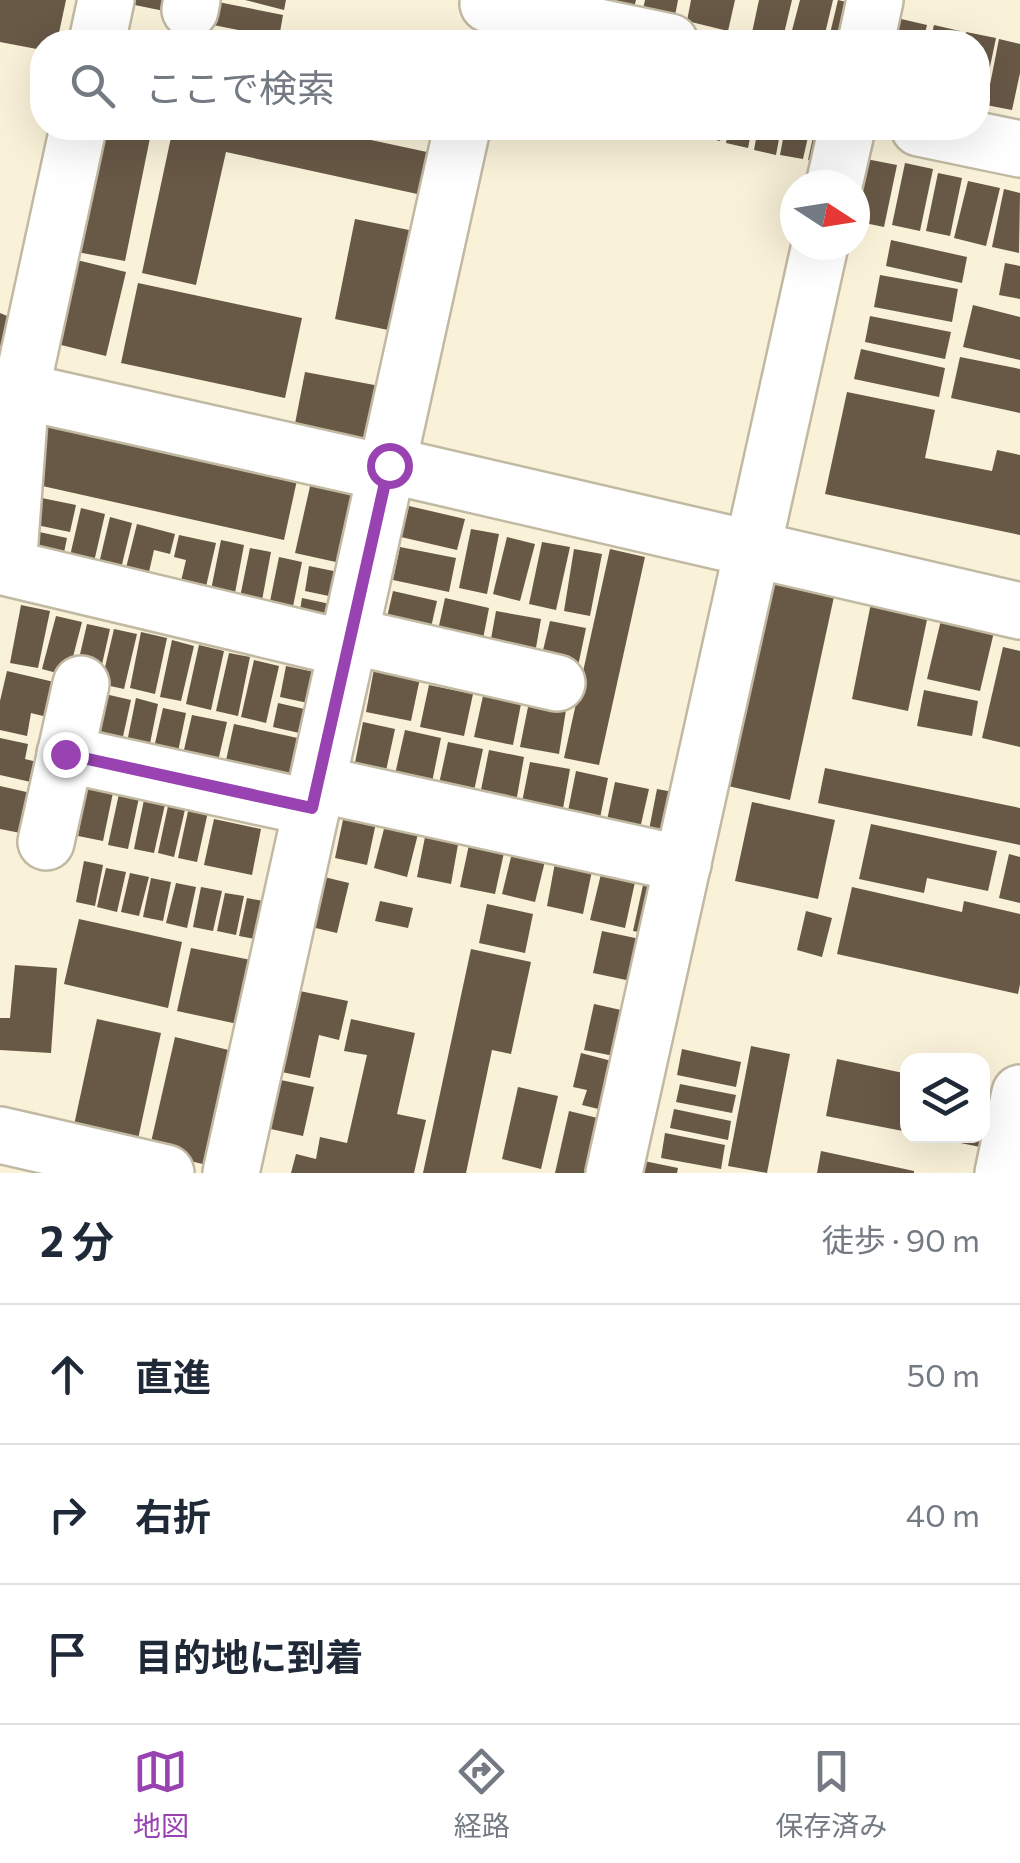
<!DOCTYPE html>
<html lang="ja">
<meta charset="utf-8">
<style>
body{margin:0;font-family:Commissioner,"Noto Sans JP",sans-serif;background:#f2f2f3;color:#1f2937}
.controls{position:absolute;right:30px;bottom:30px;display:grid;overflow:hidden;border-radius:20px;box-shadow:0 10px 40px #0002}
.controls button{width:90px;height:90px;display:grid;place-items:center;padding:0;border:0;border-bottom:2px solid #e0e1e3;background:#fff;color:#1f2937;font:50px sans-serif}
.compass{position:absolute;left:780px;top:170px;width:90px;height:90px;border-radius:50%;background:#fff;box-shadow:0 10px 40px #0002;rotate:102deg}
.stop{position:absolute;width:30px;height:30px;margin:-22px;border:8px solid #9843b1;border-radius:50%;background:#fff}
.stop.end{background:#9843b1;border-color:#fff;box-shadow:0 2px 10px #0008}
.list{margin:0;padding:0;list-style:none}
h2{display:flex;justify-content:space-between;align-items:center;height:130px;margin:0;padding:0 40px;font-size:42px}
h2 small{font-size:32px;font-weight:400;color:#747a83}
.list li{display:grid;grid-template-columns:65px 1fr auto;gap:30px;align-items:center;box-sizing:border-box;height:140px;padding:0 40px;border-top:2px solid #e0e1e3}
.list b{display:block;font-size:38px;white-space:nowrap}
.list em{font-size:32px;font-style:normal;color:#747a83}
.icon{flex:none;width:55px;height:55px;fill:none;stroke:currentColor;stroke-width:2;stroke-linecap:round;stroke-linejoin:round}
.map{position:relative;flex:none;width:1020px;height:1173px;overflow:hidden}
.search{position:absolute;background:#fff;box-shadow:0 10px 40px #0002;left:30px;right:30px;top:30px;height:110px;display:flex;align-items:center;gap:25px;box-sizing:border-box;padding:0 35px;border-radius:40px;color:#747a83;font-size:38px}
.sheet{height:550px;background:#fff}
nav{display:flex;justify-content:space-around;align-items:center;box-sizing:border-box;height:140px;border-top:2px solid #e0e1e3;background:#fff;font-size:28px;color:#747a83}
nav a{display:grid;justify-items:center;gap:5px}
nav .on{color:#9843b1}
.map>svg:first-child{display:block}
</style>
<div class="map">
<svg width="1020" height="1173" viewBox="0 0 1020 1173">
<rect width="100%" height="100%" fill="#f9f1d8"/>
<!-- building -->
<g fill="#685846">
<path d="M0,0H66L57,42H42V50L0,42Z"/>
<path d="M126,0H177L174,13L125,3Z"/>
<path d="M245,0H286L284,10Z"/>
<path d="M603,0H636L632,15Z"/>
<path d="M645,0H678L674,21L642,14Z"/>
<path d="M691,0H735L728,31L687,21Z"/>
<path d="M759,0H792L782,42H750Z"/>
<path d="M800,0H833L823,42H789Z"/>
<path d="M838,0L864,6L856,42H828Z"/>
<path d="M213,1L283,15L279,38L208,24Z"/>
<path d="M897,18L927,25L923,42H891Z"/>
<path d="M934,25L960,31L958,42H930Z"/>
<path d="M966,32L996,38L982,105L978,104V42H964Z"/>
<path d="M999,39L1020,44V73L1012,110L986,105Z"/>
<path d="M102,128H152L125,261L77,252Z"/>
<path d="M173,128H315L441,155L431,197L226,152L196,285L142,273Z"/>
<path d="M668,128H692L690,137L667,131Z"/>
<path d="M696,128H723L720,141L695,135Z"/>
<path d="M729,128H752L748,148L726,143Z"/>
<path d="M758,128H781L776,155L754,150Z"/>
<path d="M785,128H810L803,159L780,155Z"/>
<path d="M815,128H837L828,164L808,160Z"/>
<path d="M866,159L897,165L884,227L855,221Z"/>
<path d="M905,163L933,169L920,231L892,225Z"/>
<path d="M938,173L962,178L950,236L926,231Z"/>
<path d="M968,181L1000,188L986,246L954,238Z"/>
<path d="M1004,189L1020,193L1019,253L992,247Z"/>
<path d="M355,219L414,231L393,331L335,319Z"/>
<path d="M891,240L967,257L962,283L886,266Z"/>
<path d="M77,260L126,272L106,356L57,344Z"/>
<path d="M1005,263L1020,266V299L999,295Z"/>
<path d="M880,275L958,289L952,322L874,307Z"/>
<path d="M138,283L302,318L285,398L121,363Z"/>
<path d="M973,305L1020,317V360L963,347Z"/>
<path d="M0,313L19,321L5,357L0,355Z"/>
<path d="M870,316L951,332L945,359L865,342Z"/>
<path d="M861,349L945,368L939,397L854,379Z"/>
<path d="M960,357L1020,369V413L951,398Z"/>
<path d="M305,372L385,387L373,450L293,434Z"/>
<path d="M847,392L935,410L925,458L992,471L997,450L1020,455V535L825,494Z"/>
<path d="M42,423L297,480L284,540L29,483Z"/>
<path d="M311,482L369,494L354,566L295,553Z"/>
<path d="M32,496L76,505L70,532L27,523Z"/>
<path d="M409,506L465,519L457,550L401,537Z"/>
<path d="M81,508L105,514L91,575L67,569Z"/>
<path d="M110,517L132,523L118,581L96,576Z"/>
<path d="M137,524L175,534L170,554L154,550L146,585L123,580Z"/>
<path d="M471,529L499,534L487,594L459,588Z"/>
<path d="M30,530L67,538L61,567L23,557Z"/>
<path d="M179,535L216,543L202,604L177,598L186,560L174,557Z"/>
<path d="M507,537L535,544L520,601L493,594Z"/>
<path d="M221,540L244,545L232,609L208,605Z"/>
<path d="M542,542L570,547L556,610L529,604Z"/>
<path d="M400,547L456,558L449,592L393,580Z"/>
<path d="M250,548L271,552L260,611L238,607Z"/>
<path d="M574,549L602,554L590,616L564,611Z"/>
<path d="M610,549L645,557L599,765L564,758Z"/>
<path d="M279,557L302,562L290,621L267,616Z"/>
<path d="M309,566L353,575L348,600L305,591Z"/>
<path d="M774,579L835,592L790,800L728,786Z"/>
<path d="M393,591L437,601L429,636L385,626Z"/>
<path d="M302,598L344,607L339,638L297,629Z"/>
<path d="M445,598L489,608L482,644L437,635Z"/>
<path d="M871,603L928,615L908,711L852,699Z"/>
<path d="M21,605L50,611L38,668L10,663Z"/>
<path d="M496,611L541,619L534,659L489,650Z"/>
<path d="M56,616L82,622L68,676L42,669Z"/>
<path d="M941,620L994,632L980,691L927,679Z"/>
<path d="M550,621L586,628L577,671L540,663Z"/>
<path d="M87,624L110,629L98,682L75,676Z"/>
<path d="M114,629L137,634L124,689L101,684Z"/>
<path d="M141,632L167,638L155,694L130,688Z"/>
<path d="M172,640L194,646L181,701L160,697Z"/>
<path d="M199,645L224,651L211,710L186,704Z"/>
<path d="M1003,647L1020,651V747L982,738Z"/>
<path d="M229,653L250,657L238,716L216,711Z"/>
<path d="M254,660L279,666L266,723L241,717Z"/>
<path d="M286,666L329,675L322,706L280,697Z"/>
<path d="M374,669L420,678L411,721L366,712Z"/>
<path d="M7,671L67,685L59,720L31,713L27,736L0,730V701Z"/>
<path d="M429,685L473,694L464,736L420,727Z"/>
<path d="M924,690L978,701L972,736L917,726Z"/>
<path d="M105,694L131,700L120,750L94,744Z"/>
<path d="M483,696L521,704L513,745L474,737Z"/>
<path d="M136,698L158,704L147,758L125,752Z"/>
<path d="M529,702L566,710L559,754L520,747Z"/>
<path d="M278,703L322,713L317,737L273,727Z"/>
<path d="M163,708L186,713L175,766L151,761Z"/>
<path d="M192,715L227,722L216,770L181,763Z"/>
<path d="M363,722L395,729L384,780L353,773Z"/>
<path d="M234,724L316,742L305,793L223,774Z"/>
<path d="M405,730L441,738L430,792L393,783Z"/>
<path d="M0,738L28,744L25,759L49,765L44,785L0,775Z"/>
<path d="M448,742L483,749L472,800L437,793Z"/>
<path d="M489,750L524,757L515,808L479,800Z"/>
<path d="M530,762L570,769L562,814L521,807Z"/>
<path d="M825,768L1020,808V845L818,803Z"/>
<path d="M576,771L608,778L599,823L567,816Z"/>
<path d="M89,778L115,783L103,841L78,836Z"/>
<path d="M615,782L649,789L639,833L606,825Z"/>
<path d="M0,786L44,796L36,836L0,829Z"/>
<path d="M120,789L140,793L128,849L108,845Z"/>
<path d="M657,789L684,794L675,840L648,835Z"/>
<path d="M145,795L166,800L154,853L134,849Z"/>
<path d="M170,797L187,801L174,857L158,853Z"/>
<path d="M190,802L209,807L197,862L178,858Z"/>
<path d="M752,802L835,820L818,899L735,881Z"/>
<path d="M345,810L377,818L367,865L335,858Z"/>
<path d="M214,819L261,829L252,875L204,865Z"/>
<path d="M386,821L419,830L407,877L374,868Z"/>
<path d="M871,824L997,851L988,891L927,878L924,893L859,879Z"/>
<path d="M426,832L459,839L451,884L417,877Z"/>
<path d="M470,840L505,848L495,894L460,887Z"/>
<path d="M512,853L545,861L535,902L502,894Z"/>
<path d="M1009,854L1020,857V903L999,898Z"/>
<path d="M84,861L103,865L95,906L76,902Z"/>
<path d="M555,863L592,871L583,914L547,906Z"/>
<path d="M106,868L126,872L117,912L97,907Z"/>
<path d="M130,873L149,877L139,916L121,912Z"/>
<path d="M601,874L635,882L625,928L590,920Z"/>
<path d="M320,876L349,883L337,933L307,926Z"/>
<path d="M151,878L171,882L163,921L143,917Z"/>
<path d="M176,883L196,887L187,928L166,923Z"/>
<path d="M643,885L666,890L656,935L633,931Z"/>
<path d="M201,887L222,891L213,931L193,927Z"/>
<path d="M852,887L962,912L964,901L1020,914V984L1018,994L837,954Z"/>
<path d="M225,893L244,896L236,935L217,931Z"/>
<path d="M247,898L263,901L255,939L239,936Z"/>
<path d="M380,901L413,908L408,928L375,921Z"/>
<path d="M487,904L533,914L525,953L479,943Z"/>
<path d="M806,911L832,918L822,957L797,950Z"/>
<path d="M79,919L182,942L168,1008L64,984Z"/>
<path d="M602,931L640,939L631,981L593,973Z"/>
<path d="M191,948L261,962L247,1026L177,1011Z"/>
<path d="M471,949L531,962L511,1054L492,1050L466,1173H423Z"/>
<path d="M15,965L57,968L51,1053L0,1050V1018H10Z"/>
<path d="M295,990L348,1001L339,1040L319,1035L310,1078L277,1071Z"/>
<path d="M594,1004L639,1014L629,1059L584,1050Z"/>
<path d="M97,1019L161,1033L138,1139L74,1125Z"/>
<path d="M351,1019L415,1033L397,1114L426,1120L414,1173H291L296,1154L316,1159L320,1137L347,1143L367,1055L344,1051Z"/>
<path d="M175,1037L245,1054L219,1168L149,1151Z"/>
<path d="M751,1046L790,1054L767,1173L728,1166Z"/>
<path d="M682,1049L741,1062L736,1087L677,1075Z"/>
<path d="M581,1053L627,1065L615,1113L582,1105L587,1090L573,1087Z"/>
<path d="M837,1059L908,1074V1132L826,1116Z"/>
<path d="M276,1079L314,1087L303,1136L266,1128Z"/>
<path d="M680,1084L736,1095L732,1113L676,1102Z"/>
<path d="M518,1087L558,1096L541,1169L502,1159Z"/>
<path d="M982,1104L999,1108L990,1149L931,1137L932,1136H982Z"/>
<path d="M674,1109L731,1121L728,1140L670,1128Z"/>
<path d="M569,1111L618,1123L606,1173H555Z"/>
<path d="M665,1133L725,1145L721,1169L661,1158Z"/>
<path d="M821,1151L914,1171V1173H817Z"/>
<path d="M644,1161L678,1168L677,1173H642Z"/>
</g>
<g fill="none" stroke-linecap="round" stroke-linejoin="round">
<defs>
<g id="minor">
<path d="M488,4L670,42"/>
<path d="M190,10L192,0"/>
<path d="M97,42L106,0"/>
<path d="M866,42L875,0"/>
<path d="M78,128L21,391L8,568L348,649"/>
<path d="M919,128L1020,149"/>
<path d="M834,185L847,128"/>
<path d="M21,391L387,473"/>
<path d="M389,465L1020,611"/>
<path d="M351,636L557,683"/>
<path d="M65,754L312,808"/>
<path d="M318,784L683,864"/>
<path d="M46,842L81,684"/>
<path d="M0,1135L166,1173"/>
<path d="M231,1173L462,128"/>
<path d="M614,1173L820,245"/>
<path d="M1003,1173L1020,1093"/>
</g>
</defs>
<!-- minor casing -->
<use href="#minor" stroke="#c1b9a1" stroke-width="60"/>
<!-- minor -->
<use href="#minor" stroke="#fff" stroke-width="55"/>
</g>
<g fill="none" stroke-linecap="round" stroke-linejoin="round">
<!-- route -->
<path stroke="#9843b1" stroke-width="12" d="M65,754L312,808L389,465"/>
</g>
</svg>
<div class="controls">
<button><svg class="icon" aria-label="layers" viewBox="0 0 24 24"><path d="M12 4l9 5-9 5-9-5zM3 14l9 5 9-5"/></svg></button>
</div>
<svg class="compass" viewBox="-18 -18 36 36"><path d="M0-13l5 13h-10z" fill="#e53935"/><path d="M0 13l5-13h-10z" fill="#747a83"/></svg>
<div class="stop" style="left:389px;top:465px"></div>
<div class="stop end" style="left:65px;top:754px"></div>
<div class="search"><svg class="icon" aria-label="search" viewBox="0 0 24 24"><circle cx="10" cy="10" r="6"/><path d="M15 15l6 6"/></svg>ここで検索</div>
</div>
<section class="sheet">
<h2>2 分<small>徒歩 · 90 m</small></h2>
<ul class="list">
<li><svg class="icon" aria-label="ahead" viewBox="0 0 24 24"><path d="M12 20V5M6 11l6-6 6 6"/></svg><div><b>直進</b></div><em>50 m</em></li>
<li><svg class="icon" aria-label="right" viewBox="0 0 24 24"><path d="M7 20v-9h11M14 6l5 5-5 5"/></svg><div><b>右折</b></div><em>40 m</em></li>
<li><svg class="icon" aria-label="arrive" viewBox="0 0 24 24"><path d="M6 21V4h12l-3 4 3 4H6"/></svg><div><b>目的地に到着</b></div></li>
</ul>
</section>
<nav>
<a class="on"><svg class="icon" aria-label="map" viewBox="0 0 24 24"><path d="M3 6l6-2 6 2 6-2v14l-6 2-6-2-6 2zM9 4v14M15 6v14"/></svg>地図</a>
<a><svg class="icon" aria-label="directions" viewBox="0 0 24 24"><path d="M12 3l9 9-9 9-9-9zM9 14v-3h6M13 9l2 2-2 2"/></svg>経路</a>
<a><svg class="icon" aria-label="saved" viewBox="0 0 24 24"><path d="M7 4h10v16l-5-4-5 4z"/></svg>保存済み</a>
</nav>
